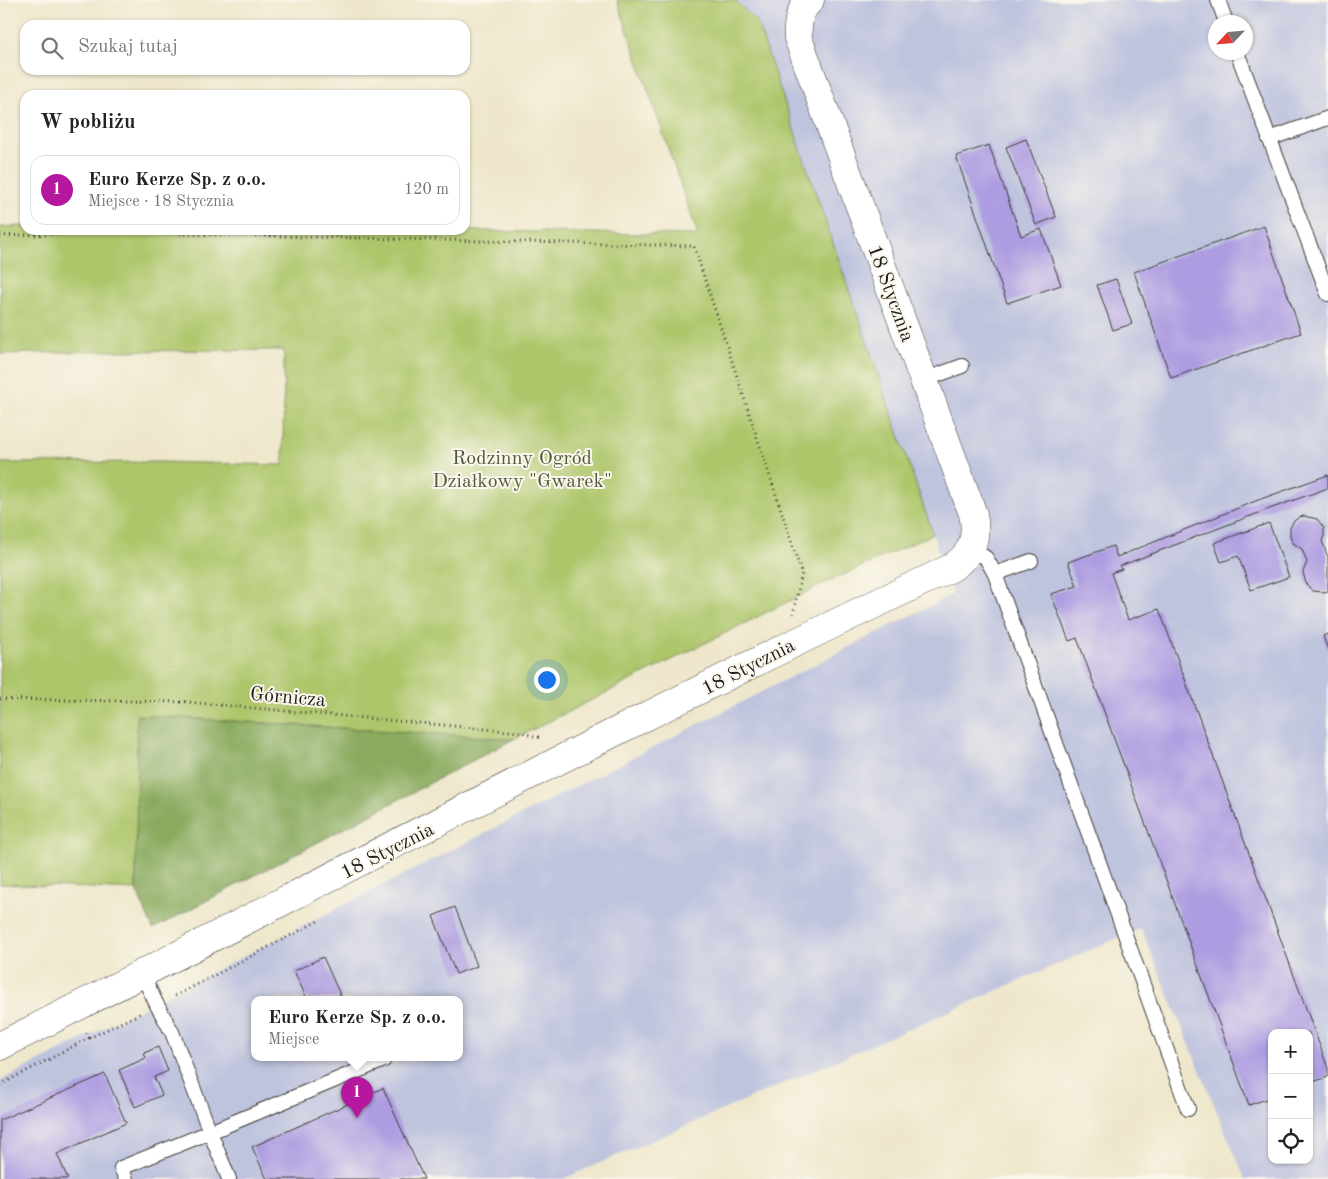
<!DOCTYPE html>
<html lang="pl">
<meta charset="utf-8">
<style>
body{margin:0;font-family:"Old Standard TT",serif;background:#f6f6f6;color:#222}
.controls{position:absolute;right:15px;bottom:15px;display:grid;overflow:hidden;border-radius:10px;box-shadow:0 1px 4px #0004}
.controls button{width:45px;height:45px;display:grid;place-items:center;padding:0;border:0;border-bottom:1px solid #e0e0e0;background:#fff;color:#222;font:25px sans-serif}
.compass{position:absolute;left:1208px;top:15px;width:45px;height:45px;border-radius:50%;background:#fff;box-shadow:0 1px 4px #0004;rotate:244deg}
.you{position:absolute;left:546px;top:679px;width:18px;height:18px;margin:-12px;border:4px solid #fff;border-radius:50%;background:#1a73e8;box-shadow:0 0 0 8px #1a73e833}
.badge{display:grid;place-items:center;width:32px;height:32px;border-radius:50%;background:#b5179e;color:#fff;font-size:16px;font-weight:700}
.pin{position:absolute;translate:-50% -41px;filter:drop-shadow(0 1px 2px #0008)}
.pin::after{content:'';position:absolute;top:26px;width:18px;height:15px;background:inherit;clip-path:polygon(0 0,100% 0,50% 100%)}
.popup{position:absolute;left:251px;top:996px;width:212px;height:65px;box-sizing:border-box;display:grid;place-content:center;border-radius:10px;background:#fff;filter:drop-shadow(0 1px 4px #0005);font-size:16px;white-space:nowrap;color:#767676}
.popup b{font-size:19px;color:#222}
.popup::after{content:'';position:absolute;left:50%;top:100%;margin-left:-10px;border:10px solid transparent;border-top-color:#fff}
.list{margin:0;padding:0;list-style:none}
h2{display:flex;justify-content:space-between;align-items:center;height:65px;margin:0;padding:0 20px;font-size:21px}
h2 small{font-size:16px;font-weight:400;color:#767676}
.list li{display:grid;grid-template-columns:32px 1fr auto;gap:15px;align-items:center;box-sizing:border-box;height:70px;margin:0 10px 10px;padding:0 10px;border:1px solid #e0e0e0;border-radius:15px}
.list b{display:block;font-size:19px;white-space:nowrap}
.list p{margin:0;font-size:16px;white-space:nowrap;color:#767676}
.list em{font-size:16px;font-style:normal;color:#767676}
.icon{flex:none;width:28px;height:28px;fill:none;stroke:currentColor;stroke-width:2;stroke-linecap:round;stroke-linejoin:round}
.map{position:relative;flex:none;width:1328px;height:1179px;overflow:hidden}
.search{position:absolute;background:#fff;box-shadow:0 1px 4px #0004;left:20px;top:20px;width:450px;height:55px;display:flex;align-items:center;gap:12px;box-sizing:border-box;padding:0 18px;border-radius:15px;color:#767676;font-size:19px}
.panel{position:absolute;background:#fff;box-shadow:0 1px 4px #0004;left:20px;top:90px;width:450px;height:145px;border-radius:15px}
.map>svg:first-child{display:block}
</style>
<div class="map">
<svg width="1328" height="1179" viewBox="0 0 1328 1179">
<rect width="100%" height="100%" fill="#fbf7ec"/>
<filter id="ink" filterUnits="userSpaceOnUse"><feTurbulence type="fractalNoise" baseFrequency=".02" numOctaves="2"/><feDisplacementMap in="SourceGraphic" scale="10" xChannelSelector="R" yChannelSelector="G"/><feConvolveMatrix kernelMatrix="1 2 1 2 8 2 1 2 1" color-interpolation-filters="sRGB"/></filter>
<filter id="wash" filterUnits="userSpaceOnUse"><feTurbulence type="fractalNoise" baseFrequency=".0096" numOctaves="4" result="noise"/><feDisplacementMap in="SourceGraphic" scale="20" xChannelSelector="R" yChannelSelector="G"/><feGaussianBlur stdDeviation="1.12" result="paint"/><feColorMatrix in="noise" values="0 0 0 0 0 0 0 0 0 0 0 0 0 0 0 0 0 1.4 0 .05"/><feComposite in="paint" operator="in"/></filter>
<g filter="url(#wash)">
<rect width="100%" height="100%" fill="#eee7cb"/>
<!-- industrial -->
<path fill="#bec3de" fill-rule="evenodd" d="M735,0H1328V1179H1245L1141,928L563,1179H0V1081L953,594L757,22ZM1216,22H1246V52H1216ZM255,999H460V1057H255ZM1272,1033H1309V1160H1272Z"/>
<!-- green -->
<path fill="#adc66b" stroke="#647144" d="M617,0H735L757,22L933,534L823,584L514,739L137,715L136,890L0,884V463L160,462L283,465L284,350L102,351L0,354V227L25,226V230H435L698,235Z"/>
<!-- forest -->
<path fill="#8aab5f" stroke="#53643e" d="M137,715L514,739L153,929L136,890Z"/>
<g id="blocks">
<!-- building -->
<g fill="#ad9ce1">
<path d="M1026,139L1056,217L1036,225L1006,147Z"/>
<path d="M989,145L1021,236L1041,229L1061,285L1007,303L956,156Z"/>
<path d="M1264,226L1301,333L1171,378L1134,272Z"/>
<path d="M1116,279L1132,324L1113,330L1097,285Z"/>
<path d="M1328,475V488L1261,512L1120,566L1122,569L1111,573L1128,620L1159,609L1328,1068V1077L1309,1083V1033H1272V1097L1249,1105L1077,638L1069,641L1051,594L1077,586L1068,562L1113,546L1117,557L1258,500Z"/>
<path d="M1304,516L1317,519L1324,528V536L1322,541L1328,557V591L1326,592L1313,591L1306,584L1303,572L1307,562L1302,549L1293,543L1290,536V528L1293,522L1299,517Z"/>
<path d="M1269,523L1289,577L1251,590L1238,556L1221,562L1214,543Z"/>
<path d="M1328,634V650L1323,636Z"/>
<path d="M455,907L477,966L456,974L433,916Z"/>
<path d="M323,957L342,999H307L294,971Z"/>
<path d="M158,1047L168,1071L154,1077L162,1095L135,1107L119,1070L146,1058L144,1053Z"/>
<path d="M105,1074L126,1123L57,1154L68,1179H0V1120Z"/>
<path d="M383,1088L424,1179H267L252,1147Z"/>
</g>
</g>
</g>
<g filter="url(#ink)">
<use href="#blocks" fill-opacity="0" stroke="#3c3a36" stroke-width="1"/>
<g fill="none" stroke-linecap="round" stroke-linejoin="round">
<defs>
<g id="service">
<path d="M1218,0L1226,22"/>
<path d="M1237,52L1328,294"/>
<path d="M1269,139L1328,118"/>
<path d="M924,380L962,366"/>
<path d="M971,548L986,558L995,574L1188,1109"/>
<path d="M995,574L1031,561"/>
<path d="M142,974L157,1005L172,1032L210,1132L384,1060"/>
<path d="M126,1179L121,1168L210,1132L229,1179"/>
</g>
<path id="minor" d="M0,1046C316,886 630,719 951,568C972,554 978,539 973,514L798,38C797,23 799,11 810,0"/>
</defs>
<!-- service casing -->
<use href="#service" stroke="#3c3a36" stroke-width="16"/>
<!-- minor casing -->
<use href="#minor" stroke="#3c3a36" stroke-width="29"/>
<!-- path -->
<g stroke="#3c3a36" stroke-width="3" stroke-dasharray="1 4" stroke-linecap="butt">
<path d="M0,236L102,232L694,246L802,574L793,614"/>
<path d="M0,699L187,702L519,732L542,738"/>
<path d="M175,996L320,920"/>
<path d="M89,1038L141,1013"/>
<path d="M0,1085L89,1038L86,1031"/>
</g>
<!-- service -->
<use href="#service" stroke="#fff" stroke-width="14"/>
<!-- minor -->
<use href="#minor" stroke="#fff" stroke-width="28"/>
</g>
</g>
<g text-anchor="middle" stroke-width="4" stroke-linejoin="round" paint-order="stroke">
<!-- street labels -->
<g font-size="20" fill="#1c1c1c" stroke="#fbf7ec">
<text transform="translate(892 293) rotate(70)" y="7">18 Stycznia</text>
<text transform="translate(748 666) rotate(-27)" y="7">18 Stycznia</text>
<text transform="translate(288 696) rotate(5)" y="7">Górnicza</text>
<text transform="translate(387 850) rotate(-27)" y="7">18 Stycznia</text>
</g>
<!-- park labels -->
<g font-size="20" fill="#4f5838" stroke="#fbf7ec">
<text x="522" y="464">Rodzinny Ogród<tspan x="522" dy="23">Działkowy "Gwarek"</tspan></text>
</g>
</g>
</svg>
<div class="controls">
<button>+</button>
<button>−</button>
<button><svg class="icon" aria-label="locate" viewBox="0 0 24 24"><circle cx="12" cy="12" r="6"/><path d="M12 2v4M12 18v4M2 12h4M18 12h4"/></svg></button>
</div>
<svg class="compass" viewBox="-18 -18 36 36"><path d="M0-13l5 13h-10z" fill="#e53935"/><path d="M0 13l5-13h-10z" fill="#767676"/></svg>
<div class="you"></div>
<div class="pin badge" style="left:357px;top:1118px">1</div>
<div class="popup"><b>Euro Kerze Sp. z o.o.</b>Miejsce</div>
<div class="search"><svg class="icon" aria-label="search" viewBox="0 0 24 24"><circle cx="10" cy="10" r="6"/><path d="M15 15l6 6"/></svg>Szukaj tutaj</div>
<section class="panel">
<h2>W pobliżu<small></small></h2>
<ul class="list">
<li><span class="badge">1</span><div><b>Euro Kerze Sp. z o.o.</b><p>Miejsce · 18 Stycznia</p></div><em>120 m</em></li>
</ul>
</section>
</div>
